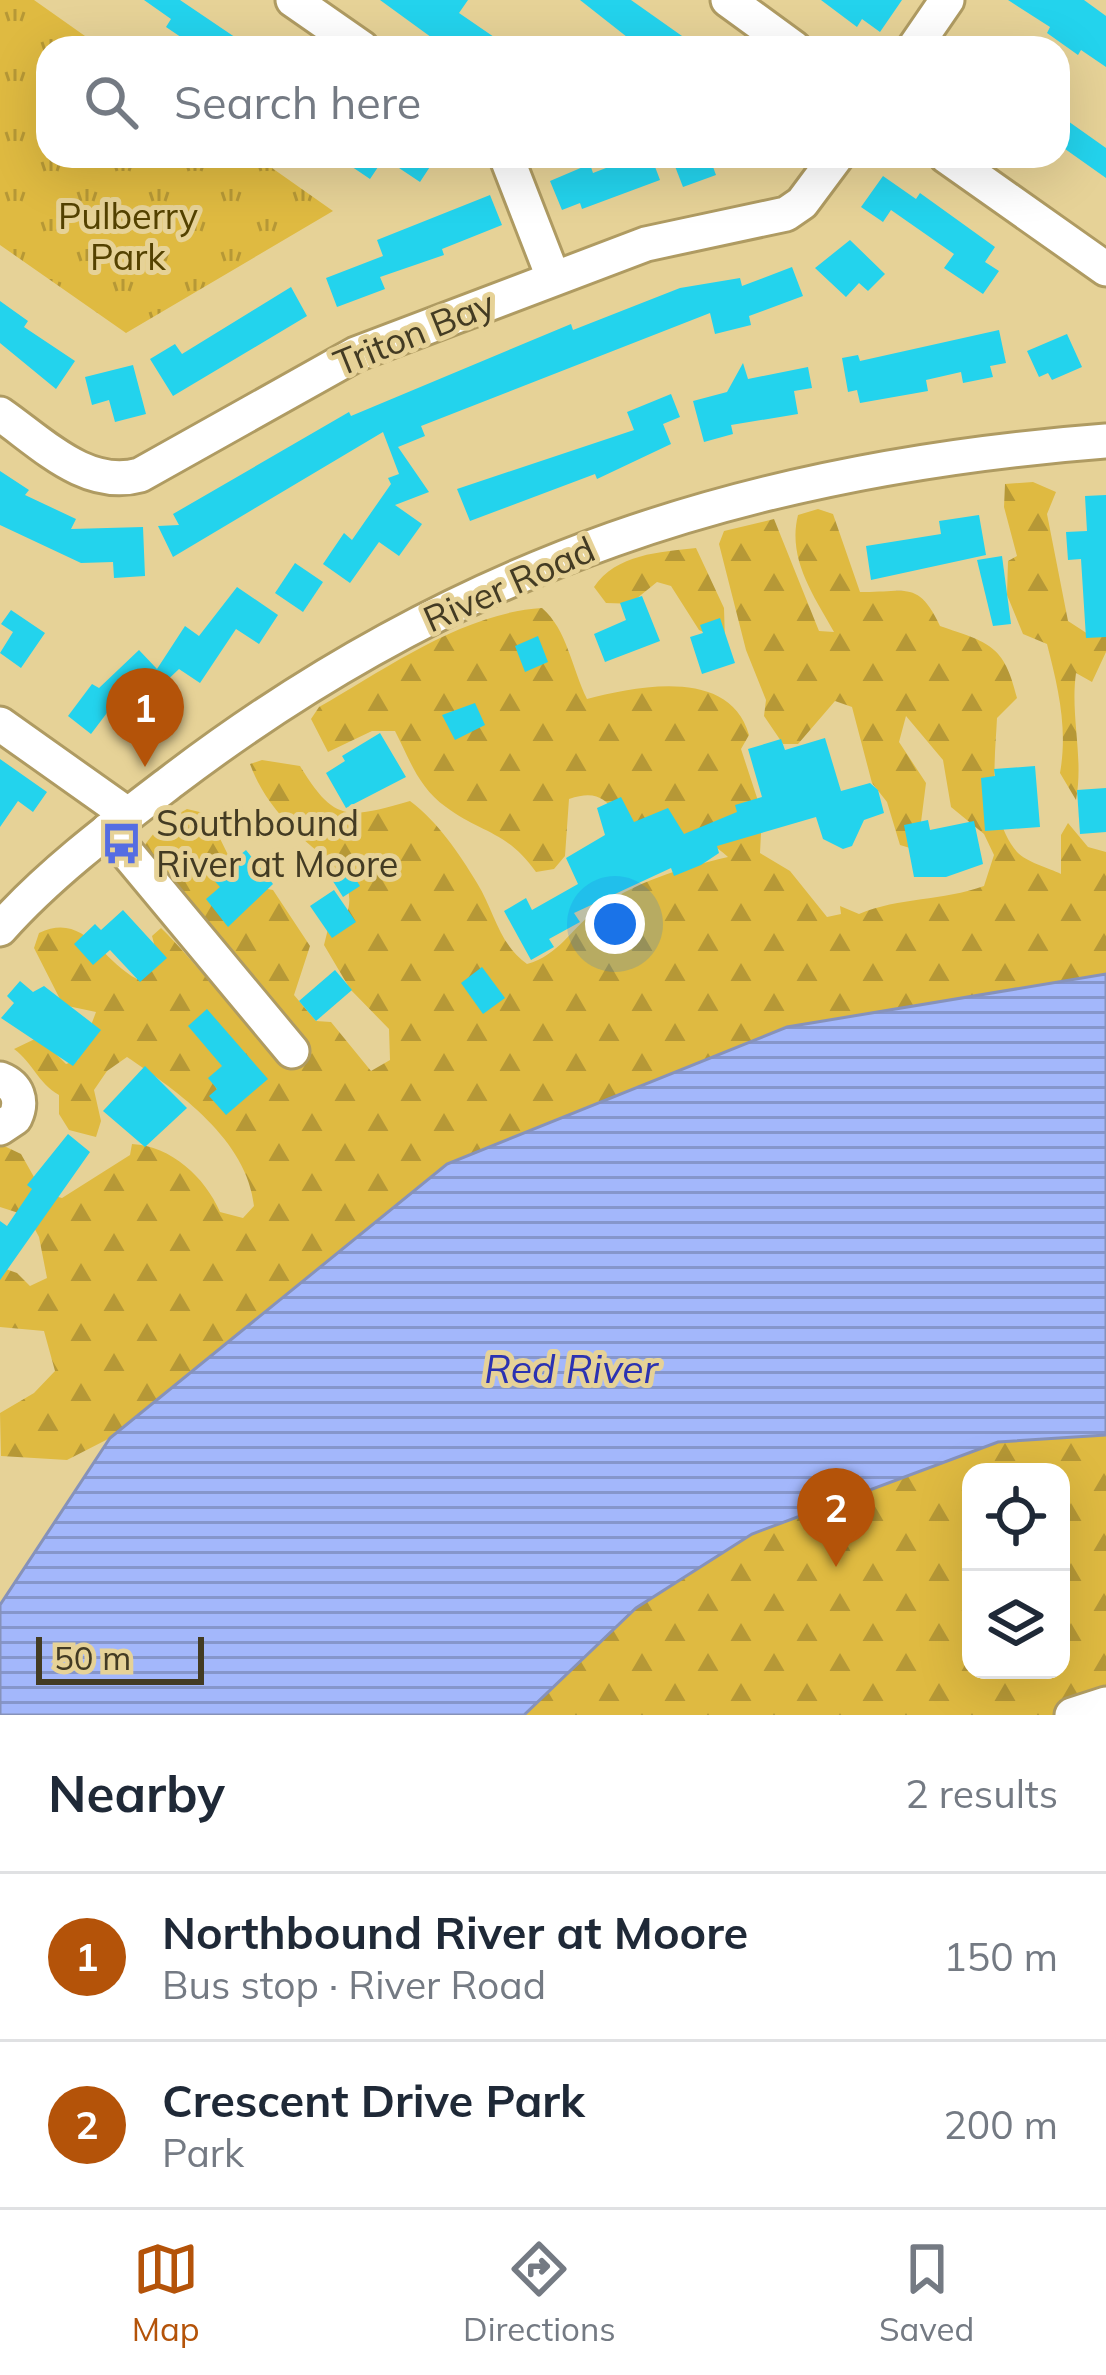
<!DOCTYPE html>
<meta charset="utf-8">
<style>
body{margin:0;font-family:Mulish,sans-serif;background:#f6f6f7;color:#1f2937}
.controls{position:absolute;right:36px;bottom:36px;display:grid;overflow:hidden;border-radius:24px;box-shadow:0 12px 48px #0002}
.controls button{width:108px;height:108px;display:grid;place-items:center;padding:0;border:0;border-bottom:3px solid #e0e1e3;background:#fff;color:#1f2937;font:60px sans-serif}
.scale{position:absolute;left:36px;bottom:30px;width:168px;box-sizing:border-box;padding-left:12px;border:6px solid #433b23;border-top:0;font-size:33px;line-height:42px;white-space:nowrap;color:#433b23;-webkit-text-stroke:9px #e6d297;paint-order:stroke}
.you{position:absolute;left:615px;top:924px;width:42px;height:42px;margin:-30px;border:9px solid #fff;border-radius:50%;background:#1a73e8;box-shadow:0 0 0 18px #1a73e833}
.badge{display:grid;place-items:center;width:78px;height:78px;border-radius:50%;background:#b45309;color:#fff;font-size:39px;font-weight:700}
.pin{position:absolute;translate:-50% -99px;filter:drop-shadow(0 3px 6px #0008)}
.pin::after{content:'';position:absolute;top:63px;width:42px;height:36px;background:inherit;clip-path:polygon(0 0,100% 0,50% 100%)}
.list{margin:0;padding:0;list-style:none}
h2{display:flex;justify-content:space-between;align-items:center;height:156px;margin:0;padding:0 48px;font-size:51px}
h2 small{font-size:39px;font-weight:400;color:#747a83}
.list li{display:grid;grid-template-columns:78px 1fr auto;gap:36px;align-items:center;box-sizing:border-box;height:168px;padding:0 48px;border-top:3px solid #e0e1e3}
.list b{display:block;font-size:45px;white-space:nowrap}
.list p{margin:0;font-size:39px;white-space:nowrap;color:#747a83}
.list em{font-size:39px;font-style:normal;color:#747a83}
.icon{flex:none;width:66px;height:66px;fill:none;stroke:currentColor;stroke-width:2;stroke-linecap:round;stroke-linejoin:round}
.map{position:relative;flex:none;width:1106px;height:1715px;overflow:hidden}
.search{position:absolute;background:#fff;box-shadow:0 12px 48px #0002;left:36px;right:36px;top:36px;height:132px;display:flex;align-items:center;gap:30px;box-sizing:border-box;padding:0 42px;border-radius:36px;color:#747a83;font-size:45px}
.sheet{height:492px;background:#fff}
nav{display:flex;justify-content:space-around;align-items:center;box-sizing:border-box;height:168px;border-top:3px solid #e0e1e3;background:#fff;font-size:33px;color:#747a83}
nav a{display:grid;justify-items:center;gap:6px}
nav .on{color:#b45309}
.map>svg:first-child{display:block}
</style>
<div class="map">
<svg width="1106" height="1715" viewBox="0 0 1106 1715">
<defs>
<pattern id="grass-tufts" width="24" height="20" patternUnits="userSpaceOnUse" patternTransform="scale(3)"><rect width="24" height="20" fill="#dfba41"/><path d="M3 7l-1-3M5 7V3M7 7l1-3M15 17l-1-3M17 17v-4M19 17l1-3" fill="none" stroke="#b69836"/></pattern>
<pattern id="forest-firs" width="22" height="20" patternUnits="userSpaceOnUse" patternTransform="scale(3)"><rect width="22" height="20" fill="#dfba41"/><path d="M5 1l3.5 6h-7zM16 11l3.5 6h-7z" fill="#b69836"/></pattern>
<pattern id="water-rules" width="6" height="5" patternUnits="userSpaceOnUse" patternTransform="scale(3)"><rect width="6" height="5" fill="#a3b7fb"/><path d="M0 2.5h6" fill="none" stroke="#8696cb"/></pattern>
</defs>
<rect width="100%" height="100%" fill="#e6d297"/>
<!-- grass -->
<path fill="url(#grass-tufts)" d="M0,0H34L102,48H48V156H255L333,211L126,333L0,245Z"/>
<!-- forest -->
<g fill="url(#forest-firs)" fill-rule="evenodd">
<path d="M1033,482L1056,492L1047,514L1068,621L1088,634L1106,627V652L1092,682L1076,673C1070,716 1084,757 1076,800L1060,773C1068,728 1058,687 1047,644L1023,634L1007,595L1008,561L1017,556L1004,507L1005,484Z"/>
<path d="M818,509L833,514L860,592C905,593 918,579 940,626C989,643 1004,644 1017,698L997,718C995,760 987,816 1017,852C1026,862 1049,868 1061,874V835L1068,823L1088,847L1106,852V974L787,1027L110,1438L67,1460L1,1456L0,1413L34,1393L55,1371L44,1331L0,1327V1267L17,1273L30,1286L47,1278L39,1237L28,1216L0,1207V1144L21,1154L43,1193L62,1198L130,1155L132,1144C171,1146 205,1177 220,1212L243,1218L254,1206C247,1140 179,1092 127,1057L107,1071L94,1090L101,1121L96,1137L69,1130L59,1114V1095C37,1082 34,1064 14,1049L39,1037L66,1064L78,1060L96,1012L63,1005L34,948L39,933C84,911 101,960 137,979L156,951L152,936L161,928C187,952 271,1058 291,1063L299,1055L294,1023L242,976L143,847L162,823L187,809L208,814L230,859L215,879L273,890L310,946L294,995L316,1021L331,1022L371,1071L390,1060L389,1029L350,989L324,945L328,929L344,922C365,875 319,858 293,829C274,809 259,789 250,764L262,760L300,766C335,824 349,818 410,801C438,822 459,853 477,883C495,912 498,943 527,964C559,955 570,930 594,912C632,882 682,868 728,857C701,831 676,838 641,830C609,822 614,783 569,799L565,856L554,869L536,872C507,831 481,833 446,807C418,787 410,760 395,731H372L328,752L311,719L319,707C387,668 463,613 542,608C567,629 572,669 587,699C637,686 730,667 749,735L741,749L762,813L760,853L790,871L827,917L841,914L840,906L859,914C899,897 943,901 984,886L994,855L984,834L951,807L943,760L906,716L899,742L926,783L920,830L910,848L900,845L887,802L872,783L852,707L835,701L798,744H783L764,716L766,700L746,650L719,544L724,531L774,519L819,631L834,632C814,596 787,559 798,515Z"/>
<path d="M696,548L724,608L725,642L699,630L671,586L657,582L636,599L638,604L606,603L594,587C616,554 660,552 696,548Z"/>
<path d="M1106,1435V1715H524L636,1608L752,1534L998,1442ZM971,1472H1061V1670H971Z"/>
</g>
<!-- water -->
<path fill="url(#water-rules)" stroke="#8692ba" stroke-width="3" d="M1106,974V1435L998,1442L752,1534L636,1608L524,1715H0V1605L110,1438L447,1164L787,1027Z"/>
<!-- building -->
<g fill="#23d3ed">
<path d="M144,0H180L251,48H197L166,27L171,19Z"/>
<path d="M380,0H468L459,13L510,48H446Z"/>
<path d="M580,0H631L699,48H641Z"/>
<path d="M821,0H902L880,32L862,19L857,27Z"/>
<path d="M1008,0H1084L1106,16V67L1081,50L1078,55L1047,33L1050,27Z"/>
<path d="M1058,114L1106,148V178L1058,144Z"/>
<path d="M336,156H437L420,182L384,158L370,179Z"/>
<path d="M637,156H651L660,180L582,209L580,203L562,210L550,181L590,164L593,173Z"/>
<path d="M671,156H709L716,175L683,187Z"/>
<path d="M883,176L916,199L920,193L995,247L985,262L999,271L983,294L944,268L954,254L891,210L883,222L861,207Z"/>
<path d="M490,195L502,225L442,249L444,255L380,277L385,289L337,307L326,278L383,256L377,240Z"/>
<path d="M850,240L885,274L868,291L859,283L846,297L815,268Z"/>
<path d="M792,267L803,296L749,316L751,325L715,334L710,313L421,426L425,436L398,447L429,492L395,505L422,524L399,556L379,542L350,583L323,564L344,533L352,540L391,484L388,478L399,474L383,432L173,557L158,526L179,525L173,514L349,412L351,416L571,324L573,330L680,288L740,278L742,286Z"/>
<path d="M291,287L307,316L173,396L150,359L175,344L182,354Z"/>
<path d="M0,301L28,321L24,327L75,361L56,389L0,343Z"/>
<path d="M999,330L1006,363L990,366L993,377L963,383L961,372L926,380L928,391L860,403L857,390L848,392L842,358L858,355L860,361Z"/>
<path d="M1067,334L1082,367L1052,380L1048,373L1039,377L1027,351Z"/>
<path d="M743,363L748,379L808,367L812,388L794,391L798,414L731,425L733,434L704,442L693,401L727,392Z"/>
<path d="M133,365L146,414L115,422L109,400L92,405L85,377Z"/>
<path d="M671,394L680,417L663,424L671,444L597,479L595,474L470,521L457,489L634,430L627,412Z"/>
<path d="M0,471L29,490L25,495L76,519L71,529L143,527L145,576L114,578L113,562L81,563L0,525Z"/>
<path d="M1106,495V637L1086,638L1081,559L1068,560L1066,532L1087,531L1085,496Z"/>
<path d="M979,515L986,555L871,580L866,546L941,534L939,521Z"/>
<path d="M1002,556L1011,624L993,626L977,560Z"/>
<path d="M295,563L323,582L303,612L275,593Z"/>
<path d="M237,587L278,615L259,644L236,629L200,683L179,669L141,705L134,688L122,693L91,734L68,716L92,684L99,688L139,650L157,669L185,626L199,636Z"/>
<path d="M642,596L660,641L605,662L594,634L626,620L620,603Z"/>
<path d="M11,610L45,633L21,668L0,653L13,632L1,624Z"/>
<path d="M720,618L735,663L702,674L690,637L703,633L700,625Z"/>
<path d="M538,636L548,662L525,672L515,646Z"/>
<path d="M475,703L485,725L455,740L442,715Z"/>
<path d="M380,733L406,777L346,808L326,773L345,761L342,756Z"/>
<path d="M825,738L841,791L870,783L878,790L884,813L864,820L852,846L843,849L823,839L816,817L717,846L719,853L701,865L674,876L671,868L574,913L580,922L549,939L554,947L531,960L504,911L526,898L532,910L578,884L566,858L605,835L597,808L621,797L634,822L668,808L684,834L737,812L735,805L762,797L748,749L781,739L785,750Z"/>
<path d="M0,759L47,792L33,812L18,801L0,827Z"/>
<path d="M1035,766L1040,827L985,831L981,778L995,776L994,769Z"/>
<path d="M1106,788V832L1080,834L1077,790Z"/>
<path d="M928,820L930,830L974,821L983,864L946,877H914L904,825Z"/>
<path d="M246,850L273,884L228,927L206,899L220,887L212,878Z"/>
<path d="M346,864L360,886L343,897L329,875Z"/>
<path d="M334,890L356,922L332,938L310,906Z"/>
<path d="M123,910L167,958L140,982L110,950L93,965L74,944L95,924L101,930Z"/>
<path d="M482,967L505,998L483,1014L461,983Z"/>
<path d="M335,970L352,990L316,1021L299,1001Z"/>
<path d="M20,981L33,992L44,986L101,1030L73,1066L1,1018L14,1003L7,996Z"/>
<path d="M207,1009L268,1079L226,1115L209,1096L217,1089L208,1078L222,1066L188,1026Z"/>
<path d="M145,1066L187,1108L145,1147L103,1111Z"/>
<path d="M68,1134L90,1152L0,1280V1221L7,1226L32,1189L27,1185Z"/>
</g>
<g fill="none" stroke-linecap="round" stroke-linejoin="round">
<defs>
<g id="minor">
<path d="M293,0L362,48"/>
<path d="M728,0L794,48"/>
<path d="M914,48L947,0"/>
<path d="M506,156L553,277"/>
<path d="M946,156L1106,269"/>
<path d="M0,414C42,443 86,490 140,475L356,354L646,244L786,214L802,203L837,156"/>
<path d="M0,724L127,814"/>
<path d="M108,830L292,1051"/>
<path d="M0,929C50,873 113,826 172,781C458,563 751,468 1106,441"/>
<path d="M0,1079C18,1086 23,1101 15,1118L0,1128"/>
<path d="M1072,1715L1106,1704"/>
</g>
</defs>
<!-- minor casing -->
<use href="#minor" stroke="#af9b62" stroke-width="39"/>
<!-- minor -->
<use href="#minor" stroke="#fff" stroke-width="33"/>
</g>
<!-- icons -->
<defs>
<symbol id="bus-bare" viewBox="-9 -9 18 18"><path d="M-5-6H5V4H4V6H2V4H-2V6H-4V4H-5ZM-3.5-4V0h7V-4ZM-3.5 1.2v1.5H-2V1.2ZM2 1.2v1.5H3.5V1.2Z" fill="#556de2" stroke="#e6d297" stroke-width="2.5" paint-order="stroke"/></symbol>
</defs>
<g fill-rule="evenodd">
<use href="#bus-bare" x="92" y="814" width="59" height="59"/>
</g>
<g text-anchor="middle" stroke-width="10" stroke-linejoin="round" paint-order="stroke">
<!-- park labels -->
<g font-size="36" fill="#544201" stroke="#e6d297">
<text x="128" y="229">Pulberry<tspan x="128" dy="41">Park</tspan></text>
</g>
<!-- street labels -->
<g font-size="36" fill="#433b23" stroke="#e6d297">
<text transform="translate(414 333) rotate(-22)" y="13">Triton Bay</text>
<text transform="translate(509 584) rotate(-24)" y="13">River Road</text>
</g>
<!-- poi labels -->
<g font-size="36" fill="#433b23" stroke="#e6d297" text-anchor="start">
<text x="156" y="836">Southbound<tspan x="156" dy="41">River at Moore</tspan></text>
</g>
<!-- water labels -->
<g font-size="39" font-style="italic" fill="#2b32b2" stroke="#e6d297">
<text x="571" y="1383">Red River</text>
</g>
</g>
</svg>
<div class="controls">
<button><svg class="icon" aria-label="locate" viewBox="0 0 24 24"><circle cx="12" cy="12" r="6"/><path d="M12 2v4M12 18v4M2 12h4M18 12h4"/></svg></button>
<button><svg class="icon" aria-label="layers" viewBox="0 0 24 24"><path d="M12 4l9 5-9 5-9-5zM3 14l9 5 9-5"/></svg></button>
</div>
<div class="scale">50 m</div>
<div class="you"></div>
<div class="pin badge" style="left:145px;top:767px">1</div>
<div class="pin badge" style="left:836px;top:1567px">2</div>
<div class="search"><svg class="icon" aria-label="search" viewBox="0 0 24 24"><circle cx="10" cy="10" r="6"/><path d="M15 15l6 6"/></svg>Search here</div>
</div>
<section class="sheet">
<h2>Nearby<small>2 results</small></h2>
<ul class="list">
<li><span class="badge">1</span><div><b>Northbound River at Moore</b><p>Bus stop · River Road</p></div><em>150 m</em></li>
<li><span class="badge">2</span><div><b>Crescent Drive Park</b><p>Park</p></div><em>200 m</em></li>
</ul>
</section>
<nav>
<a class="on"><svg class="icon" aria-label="map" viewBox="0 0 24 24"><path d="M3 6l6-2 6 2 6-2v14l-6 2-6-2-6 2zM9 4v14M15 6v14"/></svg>Map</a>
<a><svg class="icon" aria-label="directions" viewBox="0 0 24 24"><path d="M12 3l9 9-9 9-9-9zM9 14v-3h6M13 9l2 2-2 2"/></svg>Directions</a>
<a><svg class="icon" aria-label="saved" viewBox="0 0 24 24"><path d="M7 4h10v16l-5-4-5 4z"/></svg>Saved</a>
</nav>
